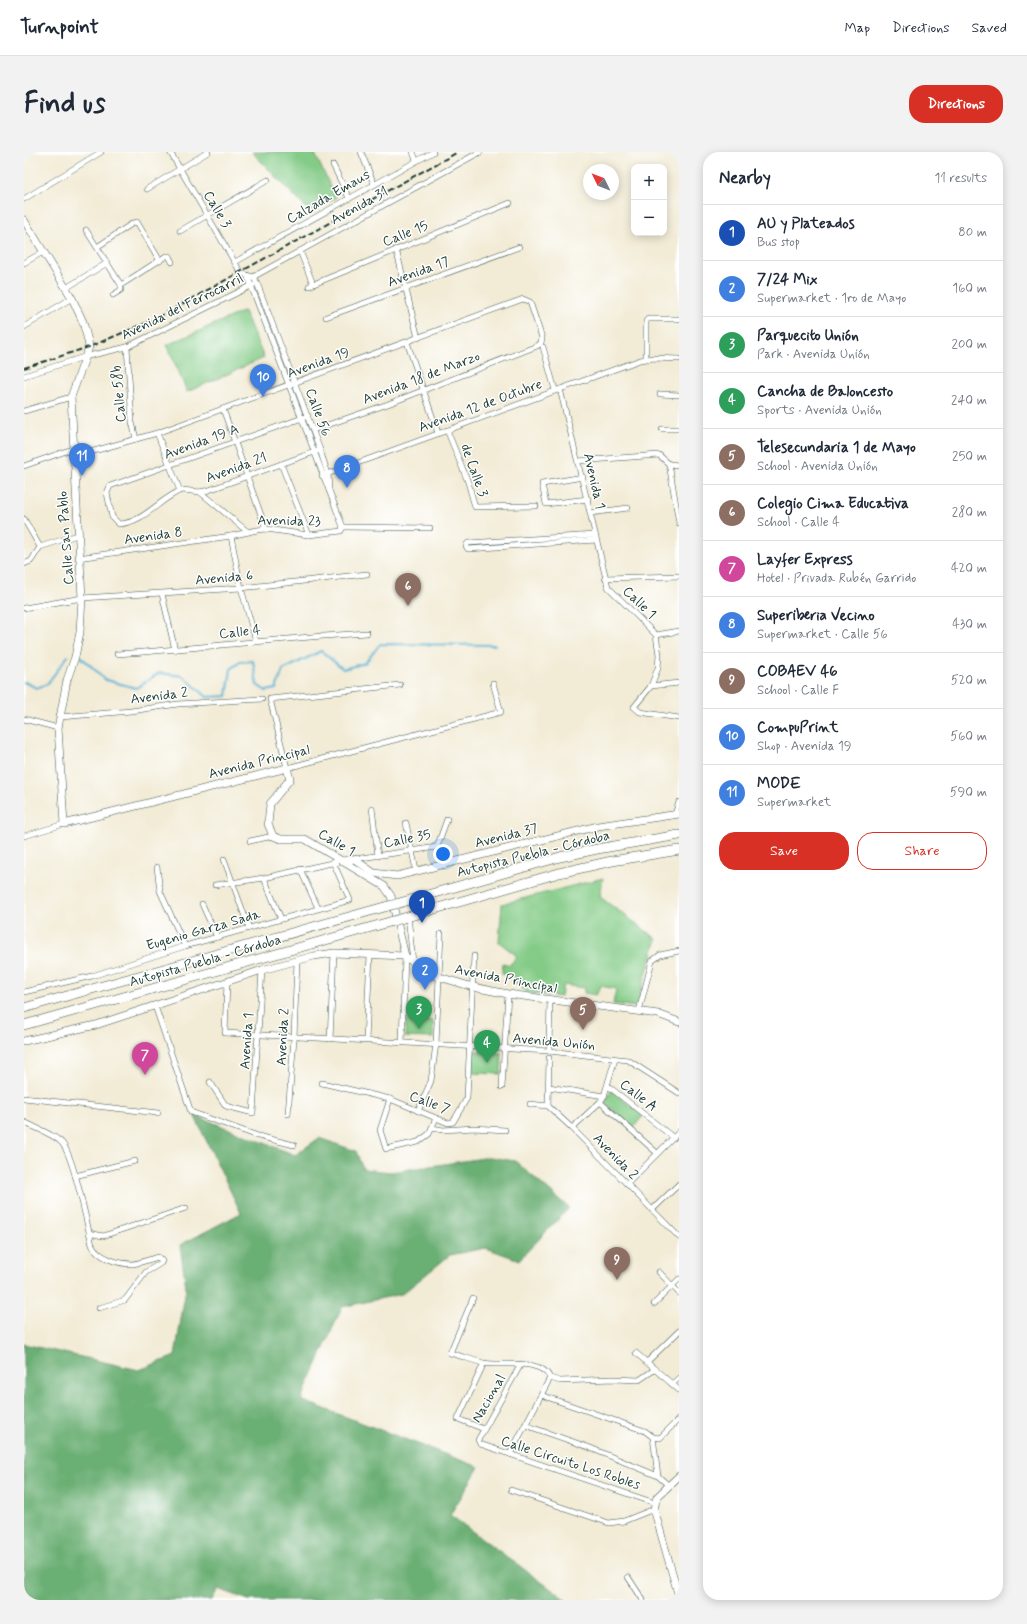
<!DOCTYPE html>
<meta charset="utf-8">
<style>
body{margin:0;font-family:Mynerve,sans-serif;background:#f2f2f3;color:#1f2937}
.controls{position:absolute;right:12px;top:12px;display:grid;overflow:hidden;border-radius:8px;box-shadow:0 2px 10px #0003}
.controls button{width:36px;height:36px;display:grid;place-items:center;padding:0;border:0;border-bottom:1px solid #e0e1e3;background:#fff;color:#1f2937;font:20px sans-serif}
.compass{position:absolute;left:559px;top:12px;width:36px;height:36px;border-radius:50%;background:#fff;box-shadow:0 2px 10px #0003;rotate:313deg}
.you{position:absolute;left:419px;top:702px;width:14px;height:14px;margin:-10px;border:3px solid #fff;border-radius:50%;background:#1a73e8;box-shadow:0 0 0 6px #1a73e833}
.badge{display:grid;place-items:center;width:26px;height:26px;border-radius:50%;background:#d93025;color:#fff;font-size:13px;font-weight:700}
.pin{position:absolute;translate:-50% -33px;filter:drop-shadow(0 1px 2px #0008)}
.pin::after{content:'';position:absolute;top:21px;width:14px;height:12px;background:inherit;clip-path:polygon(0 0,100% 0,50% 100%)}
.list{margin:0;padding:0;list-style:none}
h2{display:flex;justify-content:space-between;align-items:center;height:52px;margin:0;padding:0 16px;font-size:17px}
h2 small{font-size:13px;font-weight:400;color:#747a83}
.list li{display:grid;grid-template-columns:26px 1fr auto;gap:12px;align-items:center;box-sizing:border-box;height:56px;padding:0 16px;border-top:1px solid #e0e1e3}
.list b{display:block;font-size:15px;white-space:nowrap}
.list p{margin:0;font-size:13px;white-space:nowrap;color:#747a83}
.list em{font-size:13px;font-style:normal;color:#747a83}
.actions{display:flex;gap:8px;padding:12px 16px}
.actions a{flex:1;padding:9px 0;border:1px solid #d93025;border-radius:16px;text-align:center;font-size:14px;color:#d93025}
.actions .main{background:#d93025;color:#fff}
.map{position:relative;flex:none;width:655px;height:1448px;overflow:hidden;border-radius:16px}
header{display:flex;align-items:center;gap:24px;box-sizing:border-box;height:56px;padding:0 20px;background:#fff;border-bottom:1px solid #e0e1e3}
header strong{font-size:19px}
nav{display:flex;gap:22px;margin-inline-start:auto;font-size:14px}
.intro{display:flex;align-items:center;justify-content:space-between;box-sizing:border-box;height:96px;padding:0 24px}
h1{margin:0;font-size:28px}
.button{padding:10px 18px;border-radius:16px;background:#d93025;color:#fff;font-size:14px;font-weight:700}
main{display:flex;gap:24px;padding:0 24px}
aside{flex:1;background:#fff;border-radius:16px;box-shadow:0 2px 10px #0003}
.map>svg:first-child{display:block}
</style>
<header>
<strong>Turnpoint</strong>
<nav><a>Map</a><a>Directions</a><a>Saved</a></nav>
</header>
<div class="intro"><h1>Find us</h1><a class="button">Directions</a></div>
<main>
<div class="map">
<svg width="655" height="1448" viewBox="0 0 655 1448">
<rect width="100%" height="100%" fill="#fff"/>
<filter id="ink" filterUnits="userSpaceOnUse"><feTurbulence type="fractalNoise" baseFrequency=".025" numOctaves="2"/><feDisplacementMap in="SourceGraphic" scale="8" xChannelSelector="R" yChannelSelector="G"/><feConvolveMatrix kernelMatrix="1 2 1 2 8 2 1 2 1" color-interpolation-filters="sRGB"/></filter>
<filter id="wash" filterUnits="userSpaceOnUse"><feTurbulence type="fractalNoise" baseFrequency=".012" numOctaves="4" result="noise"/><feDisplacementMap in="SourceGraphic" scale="16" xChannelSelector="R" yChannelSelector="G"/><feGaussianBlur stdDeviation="0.9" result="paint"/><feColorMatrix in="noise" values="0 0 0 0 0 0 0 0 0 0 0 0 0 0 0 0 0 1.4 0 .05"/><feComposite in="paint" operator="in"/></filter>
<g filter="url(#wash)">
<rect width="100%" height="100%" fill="#f2ebd5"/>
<!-- green -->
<g fill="#83cb86" stroke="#51845d">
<path d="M228,0H290L312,46L286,60Z"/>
<path d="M220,159L240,206L163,240L143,193Z"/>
<path d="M579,726L576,745L633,787L612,855L589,852L592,837L577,834L572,843L560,841V836L539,833L537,845L504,841L478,821L479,811L486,813L493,804L475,790L478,752Z"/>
<path d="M382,868L409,869V886L381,885Z"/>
<path d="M449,899L478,901L477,922L448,921Z"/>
<path d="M587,938L619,964L609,976L581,951Z"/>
</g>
<!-- forest -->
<path fill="#6aaf73" stroke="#447654" d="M170,963L271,1003L295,986L332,999L339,1017L367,1020L466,1005L491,1009L545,1056L495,1108L462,1096L426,1103L378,1142L318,1155L277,1248L455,1315L426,1363L542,1448H225L194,1437L188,1448H0V1192L115,1218L151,1204L162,1136L156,1093L217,1061Z"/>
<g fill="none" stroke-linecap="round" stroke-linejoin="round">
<!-- stream -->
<g stroke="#58b2d6" stroke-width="2">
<path d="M54,502L82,528L112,536L135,521L159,524L183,545L203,544L207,517L216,510L229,509L233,533L242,539L252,537L259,518L297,499L319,517L341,511L356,492L471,493"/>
<path d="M0,530L13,536L23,532L44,504"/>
</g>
</g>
</g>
<g filter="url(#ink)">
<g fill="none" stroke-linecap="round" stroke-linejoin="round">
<defs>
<g id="street">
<path d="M146,0L217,121L229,125L233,131L296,298L304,322L305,338"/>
<path d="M337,0L350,32"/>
<path d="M389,0L392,8"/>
<path d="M653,0L655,6"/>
<path d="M309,13L325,46"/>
<path d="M123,37L184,0"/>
<path d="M0,47L77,0"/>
<path d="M62,78L97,133V138L89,143"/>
<path d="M156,79L244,28"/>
<path d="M73,95L109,71L113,70L136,109"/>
<path d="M372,97L394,186"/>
<path d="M276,99L289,132"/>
<path d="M211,110L409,0"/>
<path d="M0,111L19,100"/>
<path d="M223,123L319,375"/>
<path d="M227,126L456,0"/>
<path d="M97,133L142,104H145L148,110"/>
<path d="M285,134L486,51"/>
<path d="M42,136L83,111"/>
<path d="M302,165L495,95"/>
<path d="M0,175L48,146"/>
<path d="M383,190L414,281"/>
<path d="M103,195L108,270L112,287"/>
<path d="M519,195L531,238"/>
<path d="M622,206V169L624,167H655"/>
<path d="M0,224L60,205L103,195L229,133"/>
<path d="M536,237L584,435L632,483L635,503L634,516L627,534L610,555L616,560L655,566"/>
<path d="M636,242L655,243"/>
<path d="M199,257L242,377"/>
<path d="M0,259L47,245"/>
<path d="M284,264L86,334L83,341L88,365L95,372C120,371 136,346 158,338L176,340L185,338L296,298"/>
<path d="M638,277H655"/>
<path d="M423,278L444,330L451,355L512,354"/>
<path d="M133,281L156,339"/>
<path d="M49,305L133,281L499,147L506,150L518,186L517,191L513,194L364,252L289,278"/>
<path d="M554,309L635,303L645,312L655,371"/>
<path d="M257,312L285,383"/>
<path d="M645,312L655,313"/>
<path d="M0,314L48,297"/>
<path d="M298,324L616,208L630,206L655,207"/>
<path d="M559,325L518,332L522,352L564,347"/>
<path d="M176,340L224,380"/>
<path d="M567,361L604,356"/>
<path d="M0,367L16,395"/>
<path d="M319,375L406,376"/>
<path d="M571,383L444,391L442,394L444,397L572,388"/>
<path d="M207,384L217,436L232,489"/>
<path d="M54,406L207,384L233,378L242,377L285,383L317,379L319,375"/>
<path d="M0,412L7,409L16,395L53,383"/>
<path d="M581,426L655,424"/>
<path d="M138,442L151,498"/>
<path d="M0,456L58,446L217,436L343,422"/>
<path d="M632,483L655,479"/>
<path d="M93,502C176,496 259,486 343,481"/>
<path d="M376,533L246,547L263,616L477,560L469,531"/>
<path d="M627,534L655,531"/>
<path d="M36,565L107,559L154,552L238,547"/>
<path d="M0,567L34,576"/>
<path d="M348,656L354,704"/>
<path d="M651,662L655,650"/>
<path d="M382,671L392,718"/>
<path d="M0,684L40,672"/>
<path d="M226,689L249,684"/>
<path d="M200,707L225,776"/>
<path d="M330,707L413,695L423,667"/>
<path d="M133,715L136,739L161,794"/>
<path d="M276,717L294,756"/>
<path d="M240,726L257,767"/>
<path d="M191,733L240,726L312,710"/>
<path d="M178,752L193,785"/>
<path d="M384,764L389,810"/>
<path d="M203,830L201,881L525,899L604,908L655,941"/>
<path d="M0,840L68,824L161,794L326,748L309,710"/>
<path d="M131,854L167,960L234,984L270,993"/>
<path d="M615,859L628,809L636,803L655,799"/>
<path d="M306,887L310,801"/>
<path d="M342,888L346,803"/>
<path d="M378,889L381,804"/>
<path d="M525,899L526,848"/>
<path d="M186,930L202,954L229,961L238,818"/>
<path d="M298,931L366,947L424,971L429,970L443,946L450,804"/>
<path d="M584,934L650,986"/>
<path d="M478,935L484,842"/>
<path d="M525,935L580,944"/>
<path d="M0,946L134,961"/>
<path d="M366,947L356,978L362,997L394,990L405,982L412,966"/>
<path d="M576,950L633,1001"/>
<path d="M506,952L524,954L548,976L655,1085"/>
<path d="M524,954L525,906"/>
<path d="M394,959L407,929L412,892L417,782"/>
<path d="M264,962L270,886L273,809"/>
<path d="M0,970C11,976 30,982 38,991C50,1005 63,1072 68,1093C75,1106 94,1112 109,1112C117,1111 127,1107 134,1105L138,1109L137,1111L122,1120L101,1148L75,1156"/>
<path d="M408,976L419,978L450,976L481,978"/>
<path d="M548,976L576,950L580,944L591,907"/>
<path d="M51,1024L111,1009"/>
<path d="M603,1032L655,980"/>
<path d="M628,1058L655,1032"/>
<path d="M65,1081L79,1084L162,1056"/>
<path d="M635,1120L655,1141"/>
<path d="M449,1146L426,1201C437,1204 448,1208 459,1211C477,1215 517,1205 526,1226L536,1229L589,1227L615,1228L630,1218"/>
<path d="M630,1152L655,1127"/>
<path d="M612,1201L655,1238"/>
<path d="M622,1211L655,1179"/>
<path d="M497,1212L454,1288L456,1292L631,1351"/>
<path d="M648,1232L655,1226"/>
<path d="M517,1243L621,1279L629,1285L636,1286L655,1267"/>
<path d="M501,1273L564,1295L634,1324L645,1334"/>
<path d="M460,1277L434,1267L460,1211"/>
<path d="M629,1285L634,1324"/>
<path d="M486,1302L526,1226"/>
<path d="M487,1338L585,1371L600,1369L630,1357"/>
<path d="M604,1425L619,1448"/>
</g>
<g id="secondary">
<path d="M0,68L48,146L59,170L64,189L65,195L47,245L58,446L56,480L51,505L43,528L34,576L40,672L263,616L266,627L246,652L244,672L249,684L257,687H281L360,734L367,744L381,804"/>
<path d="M319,709L330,707L350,721L373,724L574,674L655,662"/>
<path d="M381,804L402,821L449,835L484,842L634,862L655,870"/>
<path d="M0,889L72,873L238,818L290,804L310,801L381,804"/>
<path d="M655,1324L633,1345L630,1357L655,1445"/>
</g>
<g id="highway">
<path d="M372,752L536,705L573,697L655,683"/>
<path d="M376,767L535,721L588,709L655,698"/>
<path d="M0,856L364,754"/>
<path d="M0,873L369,769"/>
</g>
</defs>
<!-- street casing -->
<use href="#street" stroke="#3f574c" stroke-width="6"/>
<!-- secondary casing -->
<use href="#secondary" stroke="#3f574c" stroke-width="8"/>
<!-- highway casing -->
<use href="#highway" stroke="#3f574c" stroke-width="10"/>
<!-- street -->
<use href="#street" stroke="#fff" stroke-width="5"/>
<!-- secondary -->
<use href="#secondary" stroke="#fff" stroke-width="7"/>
<!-- highway -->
<use href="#highway" stroke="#fff" stroke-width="9"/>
<!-- rail -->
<path stroke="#1f3d34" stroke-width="2" stroke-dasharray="6 3" stroke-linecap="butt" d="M0,216L65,195L129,168L434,0"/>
<defs>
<g id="highway-bridge">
<path d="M364,754L372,752"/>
<path d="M369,769L376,767"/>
</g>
</defs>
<!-- highway-bridge casing -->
<use href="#highway-bridge" stroke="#3f574c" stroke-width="10" stroke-linecap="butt"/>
<!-- highway-bridge -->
<use href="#highway-bridge" stroke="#fff" stroke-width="9"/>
</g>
</g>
<g text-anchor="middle" stroke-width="3" stroke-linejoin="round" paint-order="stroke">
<!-- street labels -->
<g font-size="14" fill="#1f3d34" stroke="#fff">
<text transform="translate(304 44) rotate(-30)" y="5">Calzada Emaus</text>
<text transform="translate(335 53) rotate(-29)" y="5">Avenida 31</text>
<text transform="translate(194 57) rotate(59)" y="5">Calle 3</text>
<text transform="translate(381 81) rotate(-22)" y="5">Calle 15</text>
<text transform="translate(394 119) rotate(-20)" y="5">Avenida 17</text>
<text transform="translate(158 154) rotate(-26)" y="5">Avenida del Ferrocarril</text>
<text transform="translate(294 210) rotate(-20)" y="5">Avenida 19</text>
<text transform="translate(397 225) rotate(-21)" y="5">Avenida 18 de Marzo</text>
<text transform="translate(94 242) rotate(-95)" y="5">Calle 58b</text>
<text transform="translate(456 253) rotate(-20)" y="5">Avenida 12 de Octubre</text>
<text transform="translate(295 260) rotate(70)" y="5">Calle 56</text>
<text transform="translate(177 289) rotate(-20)" y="5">Avenida 19 A</text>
<text transform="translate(212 315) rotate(-20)" y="5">Avenida 21</text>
<text transform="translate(451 318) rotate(70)" y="5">de Calle 3</text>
<text transform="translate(571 329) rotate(77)" y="5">Avenida 1</text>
<text transform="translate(265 368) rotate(1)" y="5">Avenida 23</text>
<text transform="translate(129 383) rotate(-8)" y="5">Avenida 8</text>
<text transform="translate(41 386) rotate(-94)" y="5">Calle San Pablo</text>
<text transform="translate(200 425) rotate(-5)" y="5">Avenida 6</text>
<text transform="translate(616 450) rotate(44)" y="5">Calle 1</text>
<text transform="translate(216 479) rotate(-6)" y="5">Calle 4</text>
<text transform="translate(135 543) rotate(-7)" y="5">Avenida 2</text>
<text transform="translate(235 609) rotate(-14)" y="5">Avenida Principal</text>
<text transform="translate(482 683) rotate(-14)" y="5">Avenida 37</text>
<text transform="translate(383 686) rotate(-11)" y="5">Calle 35</text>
<text transform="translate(313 690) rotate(30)" y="5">Calle 1</text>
<text transform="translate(509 701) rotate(-14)" y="5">Autopista Puebla - Córdoba</text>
<text transform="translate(179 777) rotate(-16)" y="5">Eugenio Garza Sada</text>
<text transform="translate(181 808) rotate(-16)" y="5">Autopista Puebla - Córdoba</text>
<text transform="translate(482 826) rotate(11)" y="5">Avenida Principal</text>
<text transform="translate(258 885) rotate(-87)" y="5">Avenida 2</text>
<text transform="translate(222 889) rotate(-86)" y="5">Avenida 1</text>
<text transform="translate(530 889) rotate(5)" y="5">Avenida Unión</text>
<text transform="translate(615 943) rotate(38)" y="5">Calle A</text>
<text transform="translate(406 950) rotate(20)" y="5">Calle 7</text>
<text transform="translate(592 1004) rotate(46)" y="5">Avenida 2</text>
<text transform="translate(464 1246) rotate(-60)" y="5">Nacional</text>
<text transform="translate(547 1310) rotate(18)" y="5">Calle Circuito Los Robles</text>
</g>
</g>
</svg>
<div class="controls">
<button>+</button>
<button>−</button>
</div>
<svg class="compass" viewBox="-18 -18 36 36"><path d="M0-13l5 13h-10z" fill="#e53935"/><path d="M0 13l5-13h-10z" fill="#747a83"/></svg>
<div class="you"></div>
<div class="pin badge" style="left:398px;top:771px;background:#1a4fb4">1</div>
<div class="pin badge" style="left:401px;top:838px;background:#3f7fe0">2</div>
<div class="pin badge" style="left:395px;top:877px;background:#2e9e5b">3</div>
<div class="pin badge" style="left:463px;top:911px;background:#2e9e5b">4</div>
<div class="pin badge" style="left:559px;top:878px;background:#8d6e63">5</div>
<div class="pin badge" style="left:384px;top:454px;background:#8d6e63">6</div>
<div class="pin badge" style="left:121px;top:923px;background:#d1479c">7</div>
<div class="pin badge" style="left:323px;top:336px;background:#3f7fe0">8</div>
<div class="pin badge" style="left:593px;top:1128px;background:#8d6e63">9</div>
<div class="pin badge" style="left:239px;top:245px;background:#3f7fe0">10</div>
<div class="pin badge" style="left:58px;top:324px;background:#3f7fe0">11</div>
</div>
<aside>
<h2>Nearby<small>11 results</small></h2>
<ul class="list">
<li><span class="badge" style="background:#1a4fb4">1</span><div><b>AU y Plateados</b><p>Bus stop</p></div><em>80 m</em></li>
<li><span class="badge" style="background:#3f7fe0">2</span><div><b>7/24 Mix</b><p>Supermarket · 1ro de Mayo</p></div><em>160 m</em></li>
<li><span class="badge" style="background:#2e9e5b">3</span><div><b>Parquecito Unión</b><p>Park · Avenida Unión</p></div><em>200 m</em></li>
<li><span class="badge" style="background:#2e9e5b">4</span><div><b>Cancha de Baloncesto</b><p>Sports · Avenida Unión</p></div><em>240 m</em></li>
<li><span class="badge" style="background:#8d6e63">5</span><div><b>Telesecundaria 1 de Mayo</b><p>School · Avenida Unión</p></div><em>250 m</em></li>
<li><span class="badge" style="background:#8d6e63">6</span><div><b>Colegio Cima Educativa</b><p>School · Calle 4</p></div><em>280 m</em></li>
<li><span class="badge" style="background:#d1479c">7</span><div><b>Layfer Express</b><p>Hotel · Privada Rubén Garrido</p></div><em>420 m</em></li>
<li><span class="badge" style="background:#3f7fe0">8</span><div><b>Superiberia Vecino</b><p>Supermarket · Calle 56</p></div><em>430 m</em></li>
<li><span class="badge" style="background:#8d6e63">9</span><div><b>COBAEV 46</b><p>School · Calle F</p></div><em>520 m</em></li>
<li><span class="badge" style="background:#3f7fe0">10</span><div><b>CompuPrint</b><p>Shop · Avenida 19</p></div><em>560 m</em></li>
<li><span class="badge" style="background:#3f7fe0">11</span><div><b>MODE</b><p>Supermarket</p></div><em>590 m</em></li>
</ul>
<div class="actions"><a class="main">Save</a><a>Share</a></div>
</aside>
</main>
